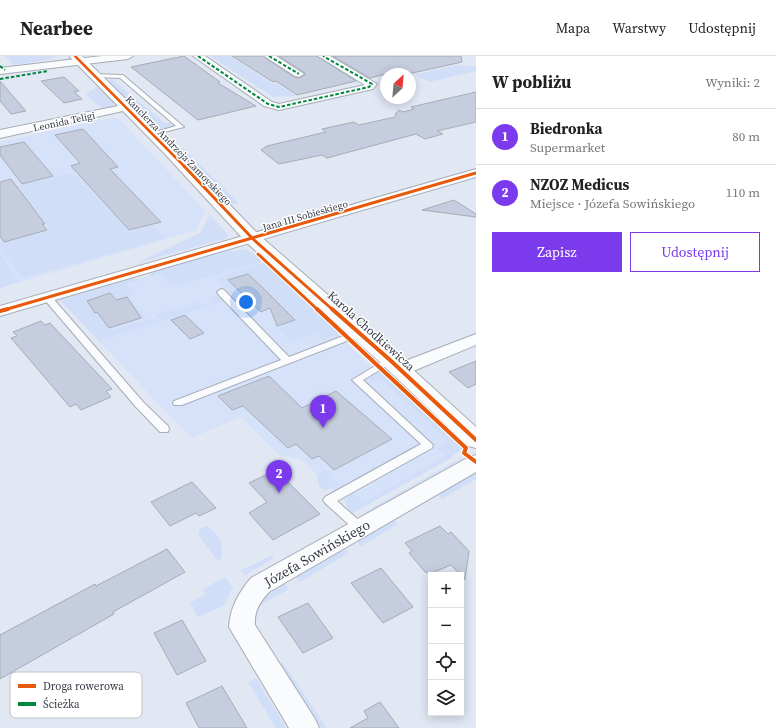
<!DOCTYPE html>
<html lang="pl">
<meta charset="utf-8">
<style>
body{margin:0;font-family:"Source Serif 4",serif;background:#f2f2f2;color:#222}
.controls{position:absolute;right:12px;bottom:12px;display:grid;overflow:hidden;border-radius:0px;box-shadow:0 2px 10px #0003}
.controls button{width:36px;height:36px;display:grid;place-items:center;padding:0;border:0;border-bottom:1px solid #e0e0e0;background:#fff;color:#222;font:20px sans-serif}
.compass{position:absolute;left:380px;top:12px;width:36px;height:36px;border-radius:50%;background:#fff;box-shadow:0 2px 10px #0003;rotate:26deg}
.you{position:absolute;left:246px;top:246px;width:14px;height:14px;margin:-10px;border:3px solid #fff;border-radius:50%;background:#1a73e8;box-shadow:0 0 0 6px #1a73e833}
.badge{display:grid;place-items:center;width:26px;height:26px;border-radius:50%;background:#7c3aed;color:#fff;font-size:13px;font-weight:700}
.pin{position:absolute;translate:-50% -33px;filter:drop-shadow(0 1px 2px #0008)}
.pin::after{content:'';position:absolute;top:21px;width:14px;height:12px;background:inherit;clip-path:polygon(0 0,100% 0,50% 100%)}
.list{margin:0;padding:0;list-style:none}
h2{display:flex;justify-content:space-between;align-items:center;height:52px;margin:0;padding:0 16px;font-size:17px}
h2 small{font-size:13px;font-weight:400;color:#767676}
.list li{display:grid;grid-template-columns:26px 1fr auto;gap:12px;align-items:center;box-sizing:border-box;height:56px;padding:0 16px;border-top:1px solid #e0e0e0}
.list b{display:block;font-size:15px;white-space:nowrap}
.list p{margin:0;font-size:13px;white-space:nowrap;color:#767676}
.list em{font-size:13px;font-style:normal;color:#767676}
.actions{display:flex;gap:8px;padding:12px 16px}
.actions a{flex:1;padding:9px 0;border:1px solid #7c3aed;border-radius:0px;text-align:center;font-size:14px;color:#7c3aed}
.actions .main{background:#7c3aed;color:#fff}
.icon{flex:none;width:22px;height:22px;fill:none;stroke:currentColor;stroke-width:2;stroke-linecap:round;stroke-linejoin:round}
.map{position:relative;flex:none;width:476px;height:672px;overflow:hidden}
header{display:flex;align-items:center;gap:24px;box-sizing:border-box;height:56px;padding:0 20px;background:#fff;border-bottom:1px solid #e0e0e0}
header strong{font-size:19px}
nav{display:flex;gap:22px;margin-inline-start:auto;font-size:14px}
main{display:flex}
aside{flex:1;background:#fff}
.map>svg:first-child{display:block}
</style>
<header>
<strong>Nearbee</strong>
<nav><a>Mapa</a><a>Warstwy</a><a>Udostępnij</a></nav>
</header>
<main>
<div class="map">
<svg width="476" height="672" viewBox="0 0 476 672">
<rect width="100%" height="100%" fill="#e1e7f3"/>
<!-- built -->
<g fill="#d5e2fa">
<path d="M112,62L119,63L205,155L196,174L0,232V86Z"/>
<path d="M245,192L460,394L364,448L344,445L300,402L280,400L241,361L191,382L61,245Z"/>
</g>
<!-- green -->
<g fill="#d1def8">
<path d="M5,0H57L50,3L14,9Z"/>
<path d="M210,0H230L273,28L276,27L296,40L273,41Z"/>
<path d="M457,9L476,11V15L429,26L415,19Z"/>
<path d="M116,21L113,24L165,67H173L174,70L166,73H154L108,25Z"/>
<path d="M97,31L113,46L114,49L110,52L102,53L86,38Z"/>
<path d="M180,92H183L239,147L233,148H226L174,94Z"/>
<path d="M71,117L74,121L77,120L129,176L153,169L165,182L23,222L5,199L6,198L0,187L51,173L17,130Z"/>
<path d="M210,159L229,180L227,182L137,207L200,177Z"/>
<path d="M229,193L233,196C249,191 250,195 262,205L172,231L161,218L152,221L149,219L157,213Z"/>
<path d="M0,198L19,226L0,232Z"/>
<path d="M264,207L340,278L322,284L315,277L293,285L285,280L276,271L294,264L248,218L228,224L243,239L234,242L217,224L219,221Z"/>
<path d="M125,223H139L138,225L127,228L134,239L117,245L110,237L87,245L95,257L98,256L109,272L143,261H140L130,248L133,247L145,262L109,273L110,275L153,262H156L159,266L99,285L61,245L58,246L60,242Z"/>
<path d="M213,241L219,242L224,245L161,265L156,258L173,253H182L192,250L196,245L202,250L213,247L210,243Z"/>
<path d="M378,316H381L461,391V394L454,398L451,402L351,458L346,448L348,441L354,437L364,446L446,400L436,392L448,385L381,323L370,326V321Z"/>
<path d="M461,402L462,403L374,453L362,458Z"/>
<path d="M321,416L326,415L331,418L329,420L339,428L325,435L319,430L317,420Z"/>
<path d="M476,416V423L442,443L438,438Z"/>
<path d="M393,464L398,468L361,490L356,485Z"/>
<path d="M206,470C217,473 227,494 220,504H217L198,478L200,473Z"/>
<path d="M344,492L348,496L347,498L300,526L294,520Z"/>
<path d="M272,499L274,502L245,519L240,514L247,512Z"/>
<path d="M225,521L233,532L223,550L198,561L190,547L206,538L202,534Z"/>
<path d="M284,527L289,533L256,552L267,538Z"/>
<path d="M283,607L327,672H321L280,609Z"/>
<path d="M256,622L286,672H276L248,626Z"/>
</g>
<!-- building -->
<g fill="#c5cdde" stroke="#a7acb6">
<path d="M184,0L220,26L218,27L256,50L198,64L131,11Z"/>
<path d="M232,0H263L294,21L299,22L305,19V17L279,0H317L356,25L297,39L276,25L273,26Z"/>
<path d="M333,0H461L462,6L408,18H386L370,22Z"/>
<path d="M64,21L79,35L74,36L82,43L64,47L41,25Z"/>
<path d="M0,25L26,55L11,58L0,45Z"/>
<path d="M476,36V66L437,75L443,78L425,83L416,78L327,102L322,99L279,108L261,94L267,90L326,76L322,73L354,66L359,69L395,61L396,58H395L399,54L403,56L414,53L411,51Z"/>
<path d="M83,73L118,111L110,113L161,166L129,174L71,110L80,107L55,79Z"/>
<path d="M24,86L53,120L22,128L0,99V91Z"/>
<path d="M11,123L45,168H42L47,174L4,186L0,180V126Z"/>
<path d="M454,144L476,158V161L422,154Z"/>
<path d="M248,218L263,232L295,264L277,270L270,252L261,256L228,224Z"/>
<path d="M110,237L116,244L127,241L141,262L109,272L97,256L95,257L87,245Z"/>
<path d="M185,259L204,277L190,283L171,264Z"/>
<path d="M41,265L45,269L50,267L112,333L106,335L111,341L81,354L76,348L70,351L11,282L17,280L13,276Z"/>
<path d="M476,305V328L468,332L449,316Z"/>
<path d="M269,320L302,352L336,335L392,383L334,414L319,400L312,403L296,388L288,392L243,350L232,354L218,340Z"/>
<path d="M276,414L320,458L273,484L249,457L267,446L249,427Z"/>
<path d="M192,426L216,452L199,460L196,457L170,470L151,446Z"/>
<path d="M440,470L448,478L451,476L469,495L465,524L451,509L432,517L425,516L409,497L412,495L405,487Z"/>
<path d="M167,493L185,516L113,556L114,558L0,623V579L95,528L96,530Z"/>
<path d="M381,512L413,551L383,567L351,527Z"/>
<path d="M308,547L333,582L303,597L278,561Z"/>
<path d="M182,564L206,605L177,619L154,577Z"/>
<path d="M222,630L247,672H199L186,647Z"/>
<path d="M380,646L399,672H350L368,662L364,655Z"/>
</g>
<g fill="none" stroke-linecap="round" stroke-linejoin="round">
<defs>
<g id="service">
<path d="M94,18L123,19L184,71L152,79V77L176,70L120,22L96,21L94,20Z"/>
<path d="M221,233L224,234L289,301L356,275L359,274L364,277L362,279L182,349H174L173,347L174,345L281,304L218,238L217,236Z"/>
<path d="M47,238L50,239L144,347L168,370L169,373L168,376H160L136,351L44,243L43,241Z"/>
<path d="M390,301L395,304L393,306L363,324L433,389L432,392L337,445L364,469L366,472L364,475L360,477L356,475L325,447L323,444L325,441L421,388L352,324Z"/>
</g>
<g id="minor">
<path d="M102,0H133L128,3L0,18V12Z"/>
<path d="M193,0H205L272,46L279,48L365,29L318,0H330L377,28L373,33L279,54L264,50Z"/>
<path d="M264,0H276L304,18L299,21L295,20Z"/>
<path d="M128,48L132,49L134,51L132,53L0,82V74Z"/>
<path d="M476,113V121L0,260V250Z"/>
<path d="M476,278V289L406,318L399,320L392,318L390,314L392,310Z"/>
<path d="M476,399V416L269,536C260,546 254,555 255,569L315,663L319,672H289L229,571C230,552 239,536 251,522L469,401Z"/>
</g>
<path id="tertiary" d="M69,0H82L174,91L259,179L397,299L476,371V392L468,390L383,309L247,187L164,97Z"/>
</defs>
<!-- service casing -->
<use href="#service" stroke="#a7acb6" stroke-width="2"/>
<!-- minor casing -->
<use href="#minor" stroke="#a7acb6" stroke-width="2"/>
<!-- tertiary casing -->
<use href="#tertiary" stroke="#a7acb6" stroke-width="2"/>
<!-- service -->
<use href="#service" fill="#fafbfd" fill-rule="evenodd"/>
<!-- minor -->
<use href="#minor" fill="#fafbfd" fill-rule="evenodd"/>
<!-- tertiary -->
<use href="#tertiary" fill="#fafbfd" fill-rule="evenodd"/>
<!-- quiet -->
<g stroke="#00873e" stroke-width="2" stroke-dasharray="3.5 2" stroke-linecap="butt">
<path d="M198,0L268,48L279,51L369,31L372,28L323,0"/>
<path d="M269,0L299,18"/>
<path d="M0,10L5,14"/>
<path d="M0,23L48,15"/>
</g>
<defs>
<path id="cycleway-far2" d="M75,0L185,111"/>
<g id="cycleway-far1">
<path d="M184,110L253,183L333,254"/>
<path d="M258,198L318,254"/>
<path d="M4,254L476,117"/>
</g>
<g id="cycleway">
<path d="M317,253L466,392L464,397L476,406"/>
<path d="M332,253L390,304L476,384"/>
<path d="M0,255L8,253"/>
</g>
</defs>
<!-- cycleway-far2 casing -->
<use href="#cycleway-far2" stroke="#fff" stroke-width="4"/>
<!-- cycleway-far1 casing -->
<use href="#cycleway-far1" stroke="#fff" stroke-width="5"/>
<!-- cycleway casing -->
<use href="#cycleway" stroke="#fff" stroke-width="6"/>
<!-- cycleway-far2 -->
<use href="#cycleway-far2" stroke="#e8590c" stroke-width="2.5"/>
<!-- cycleway-far1 -->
<use href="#cycleway-far1" stroke="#e8590c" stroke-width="3"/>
<!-- cycleway -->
<use href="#cycleway" stroke="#e8590c" stroke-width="4"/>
</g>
<g text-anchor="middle" stroke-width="3" stroke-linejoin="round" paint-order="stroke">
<!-- far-street labels -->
<g font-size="10" fill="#343944" stroke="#fff">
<text transform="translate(64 65) rotate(-12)" y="4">Leonida Teligi</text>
<text transform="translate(179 94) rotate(46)" y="4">Kanclerza Andrzeja Zamoyskiego</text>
<text transform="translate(305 159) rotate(-16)" y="4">Jana III Sobieskiego</text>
</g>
<!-- street labels -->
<g font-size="12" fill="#343944" stroke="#fff">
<text transform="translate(371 275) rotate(42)" y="4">Karola Chodkiewicza</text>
</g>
<!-- near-street labels -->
<g font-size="14" fill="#343944" stroke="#fff">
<text transform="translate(317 497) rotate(-30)" y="5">Józefa Sowińskiego</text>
</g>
</g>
<!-- legend -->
<rect x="10" y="616" width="132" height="46" rx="6" fill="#fff" stroke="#c2c4c7" stroke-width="1"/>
<rect x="18" y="628" width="18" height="4" fill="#e8590c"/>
<rect x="18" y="646" width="18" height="4" fill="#00873e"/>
<g font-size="11" fill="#343944">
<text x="43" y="634">Droga rowerowa</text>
<text x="43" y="652">Ścieżka</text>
</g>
</svg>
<div class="controls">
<button>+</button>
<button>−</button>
<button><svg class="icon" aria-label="locate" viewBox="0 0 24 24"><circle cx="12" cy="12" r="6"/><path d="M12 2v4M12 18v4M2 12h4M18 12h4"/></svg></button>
<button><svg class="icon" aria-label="layers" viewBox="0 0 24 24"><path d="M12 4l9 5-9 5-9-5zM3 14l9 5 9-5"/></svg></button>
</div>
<svg class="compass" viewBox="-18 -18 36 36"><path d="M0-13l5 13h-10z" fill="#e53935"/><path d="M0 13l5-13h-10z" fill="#767676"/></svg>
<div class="you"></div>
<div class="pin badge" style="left:323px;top:372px">1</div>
<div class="pin badge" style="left:279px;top:437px">2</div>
</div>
<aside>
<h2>W pobliżu<small>Wyniki: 2</small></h2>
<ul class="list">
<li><span class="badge">1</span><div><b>Biedronka</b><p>Supermarket</p></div><em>80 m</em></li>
<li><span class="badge">2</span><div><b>NZOZ Medicus</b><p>Miejsce · Józefa Sowińskiego</p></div><em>110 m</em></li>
</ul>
<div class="actions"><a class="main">Zapisz</a><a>Udostępnij</a></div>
</aside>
</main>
